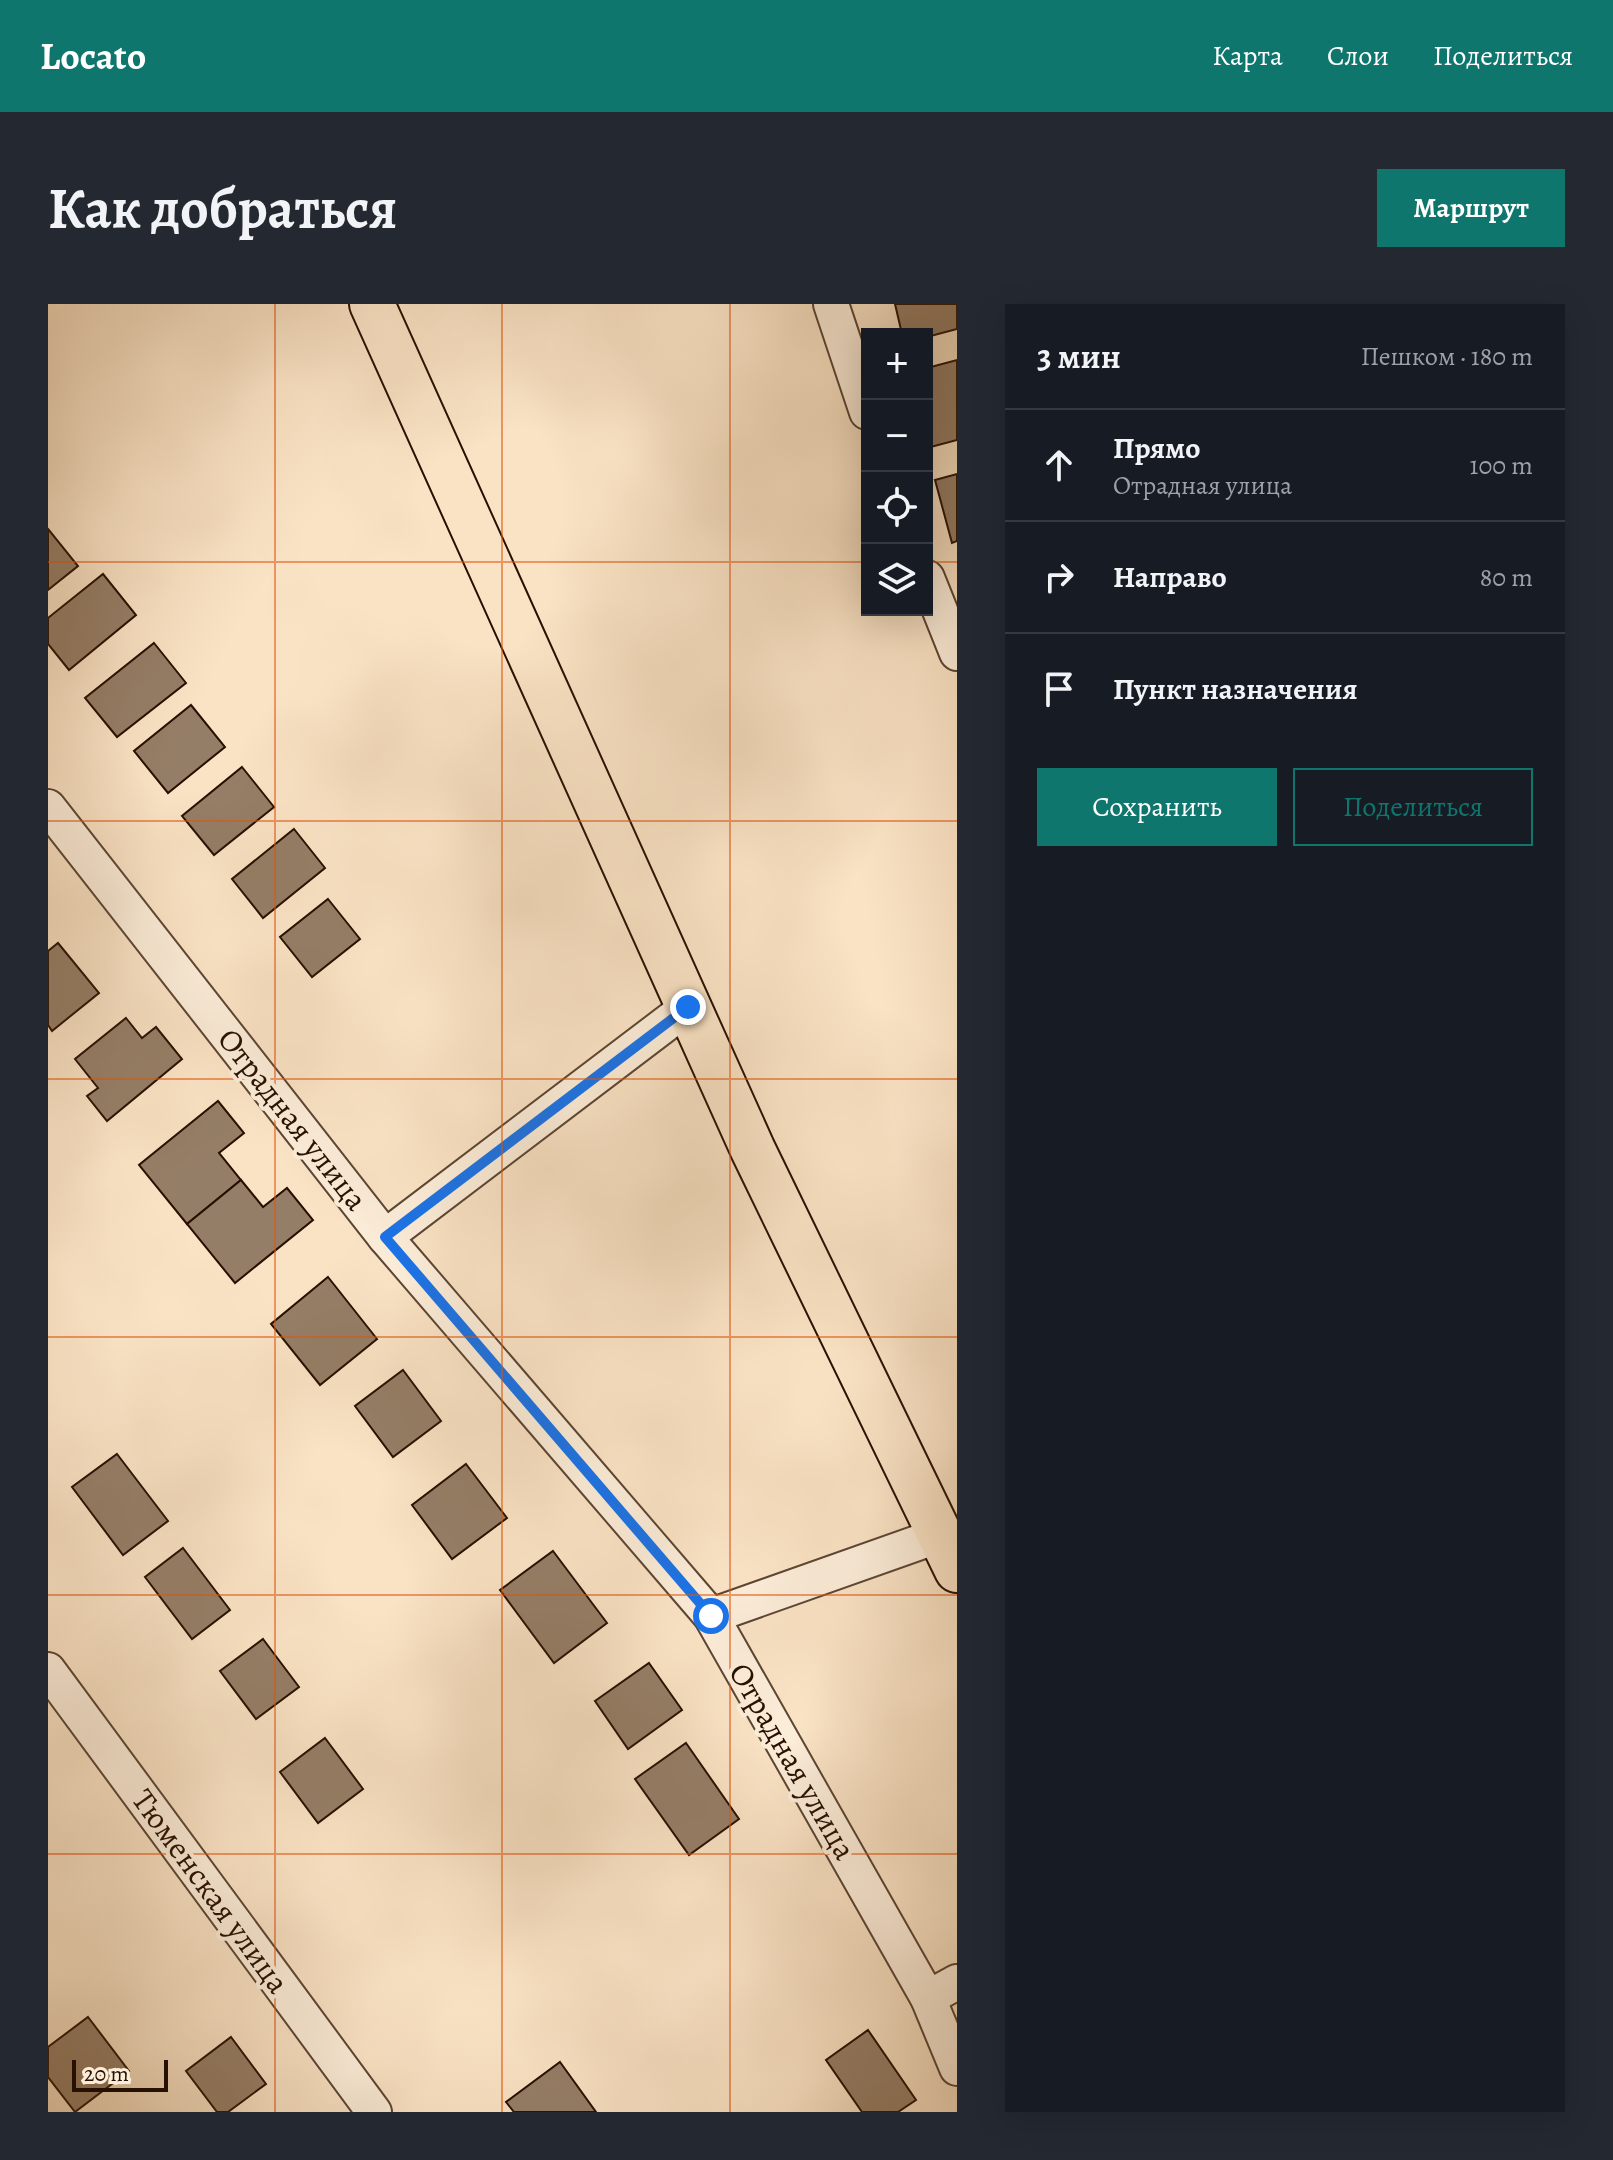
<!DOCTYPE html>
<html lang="ru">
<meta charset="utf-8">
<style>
body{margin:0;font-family:Alegreya,serif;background:#242831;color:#f1f3f6}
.controls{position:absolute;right:24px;top:24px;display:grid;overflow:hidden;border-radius:0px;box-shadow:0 8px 32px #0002}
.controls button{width:72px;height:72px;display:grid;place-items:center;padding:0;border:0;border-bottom:2px solid #363941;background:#171b24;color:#f1f3f6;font:40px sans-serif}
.scale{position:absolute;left:24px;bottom:20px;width:96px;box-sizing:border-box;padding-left:8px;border:4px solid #271002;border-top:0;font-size:22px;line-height:28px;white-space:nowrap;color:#271002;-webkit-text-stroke:6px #fcedd9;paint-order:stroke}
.stop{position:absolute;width:24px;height:24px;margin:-18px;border:6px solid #1a73e8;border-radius:50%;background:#fff}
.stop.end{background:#1a73e8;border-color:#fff;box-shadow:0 2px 8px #0008}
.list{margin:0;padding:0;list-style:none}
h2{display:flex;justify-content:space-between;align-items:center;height:104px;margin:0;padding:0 32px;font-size:34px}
h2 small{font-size:26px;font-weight:400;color:#9ea1a6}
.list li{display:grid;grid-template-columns:52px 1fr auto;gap:24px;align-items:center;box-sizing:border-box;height:112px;padding:0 32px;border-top:2px solid #363941}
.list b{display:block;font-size:30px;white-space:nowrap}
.list p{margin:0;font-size:26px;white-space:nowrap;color:#9ea1a6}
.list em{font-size:26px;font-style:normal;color:#9ea1a6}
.actions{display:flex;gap:16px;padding:24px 32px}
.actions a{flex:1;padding:18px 0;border:2px solid #0f766e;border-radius:0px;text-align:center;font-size:28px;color:#0f766e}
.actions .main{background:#0f766e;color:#fff}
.icon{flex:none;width:44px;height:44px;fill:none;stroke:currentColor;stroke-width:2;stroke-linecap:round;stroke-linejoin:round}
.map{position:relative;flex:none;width:909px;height:1808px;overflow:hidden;border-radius:0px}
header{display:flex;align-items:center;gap:48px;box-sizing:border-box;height:112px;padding:0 40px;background:#0f766e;color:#fff}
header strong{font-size:38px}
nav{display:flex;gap:44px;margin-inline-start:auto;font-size:28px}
.intro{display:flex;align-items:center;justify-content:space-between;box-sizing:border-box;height:192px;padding:0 48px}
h1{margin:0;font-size:56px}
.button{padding:20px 36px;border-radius:0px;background:#0f766e;color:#fff;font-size:28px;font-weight:700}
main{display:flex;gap:48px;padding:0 48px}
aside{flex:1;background:#171b24;border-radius:0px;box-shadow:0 8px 32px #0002}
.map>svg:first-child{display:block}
</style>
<header>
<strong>Locato</strong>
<nav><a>Карта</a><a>Слои</a><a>Поделиться</a></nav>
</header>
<div class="intro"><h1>Как добраться</h1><a class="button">Маршрут</a></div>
<main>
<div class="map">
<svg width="909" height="1808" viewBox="0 0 909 1808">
<rect width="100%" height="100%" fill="#fae3c5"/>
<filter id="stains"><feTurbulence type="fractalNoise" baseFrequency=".0025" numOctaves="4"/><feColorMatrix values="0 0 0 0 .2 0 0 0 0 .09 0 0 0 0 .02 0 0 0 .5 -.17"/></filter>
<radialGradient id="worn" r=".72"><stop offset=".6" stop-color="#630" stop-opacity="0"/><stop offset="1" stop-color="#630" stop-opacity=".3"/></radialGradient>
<!-- building -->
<g fill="#957e67" stroke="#271002" stroke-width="2">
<path d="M847,0H909V25L879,33V30H854Z"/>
<path d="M909,56V136L879,144V64Z"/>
<path d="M909,170V237L904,239L887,176Z"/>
<path d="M0,225L30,262L0,286Z"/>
<path d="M55,270L88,311L21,366L0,340V314Z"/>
<path d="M106,339L138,379L69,433L37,394Z"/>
<path d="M143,401L177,443L120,489L86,447Z"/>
<path d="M194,463L226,503L166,551L134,512Z"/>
<path d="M246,525L277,564L215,614L184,575Z"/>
<path d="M280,595L312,635L264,673L232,633Z"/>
<path d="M10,639L51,689L4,727L0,721V647Z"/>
<path d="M78,714L94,734L108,723L134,755L59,817L39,792L50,784L27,755Z"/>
<path d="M170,797L196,829L171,849L193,876L139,920L91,861Z"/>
<path d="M193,876L215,903L239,884L265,916L187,979L139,920Z"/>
<path d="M280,973L329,1035L272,1081L223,1020Z"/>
<path d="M355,1066L393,1117L345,1153L307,1102Z"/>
<path d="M69,1150L120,1217L75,1251L24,1183Z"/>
<path d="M418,1160L459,1214L404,1255L364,1201Z"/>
<path d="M135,1244L182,1306L144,1335L97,1273Z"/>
<path d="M505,1247L559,1319L506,1359L452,1286Z"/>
<path d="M215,1335L251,1383L208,1415L172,1367Z"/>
<path d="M601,1359L634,1406L580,1445L547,1397Z"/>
<path d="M277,1434L315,1485L270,1519L232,1468Z"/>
<path d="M638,1439L691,1515L641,1551L587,1475Z"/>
<path d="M40,1713L81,1767L27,1808L0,1773V1743Z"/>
<path d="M820,1726L868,1796L850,1808H814L778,1756Z"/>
<path d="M183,1733L218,1780L180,1808H169L138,1767Z"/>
<path d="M512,1758L548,1808H466L458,1798Z"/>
</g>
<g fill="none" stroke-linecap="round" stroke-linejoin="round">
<defs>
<g id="minor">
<path d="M783,0L819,108"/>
<path d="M879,274L909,349"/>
<path d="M0,503L337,933L663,1312L880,1694L909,1764"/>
<path d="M337,933L640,703"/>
<path d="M663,1312L892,1231"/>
<path d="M0,1366L326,1808"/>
<path d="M880,1694L909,1678"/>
</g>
<path id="major" d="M324,0L705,846L909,1266"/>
</defs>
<!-- minor casing -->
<use href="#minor" stroke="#5c4533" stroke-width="38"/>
<!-- major casing -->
<use href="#major" stroke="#271002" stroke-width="48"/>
<!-- minor -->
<use href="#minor" stroke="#fcedd9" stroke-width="34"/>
<!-- major -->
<use href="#major" stroke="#fae3c5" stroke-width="44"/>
</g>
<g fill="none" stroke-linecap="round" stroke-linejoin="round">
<!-- route -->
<path stroke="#1a73e8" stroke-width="10" d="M640,703L337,933L663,1312"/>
</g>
<!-- grid -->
<path fill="none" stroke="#de550c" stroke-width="2" stroke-opacity="0.55" d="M227,0V1808M454,0V1808M682,0V1808M0,258H819M879,258H909M0,517H909M0,775H909M0,1033H909M0,1291H909M0,1550H909"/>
<g text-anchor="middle" stroke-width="8" stroke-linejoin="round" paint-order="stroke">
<!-- street labels -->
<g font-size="32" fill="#271002" stroke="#fcedd9">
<text transform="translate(245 815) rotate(52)" y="11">Отрадная улица</text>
<text transform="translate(745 1457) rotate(60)" y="11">Отрадная улица</text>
<text transform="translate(163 1587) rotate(54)" y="11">Тюменская улица</text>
</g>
</g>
<rect width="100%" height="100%" filter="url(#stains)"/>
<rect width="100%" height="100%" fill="url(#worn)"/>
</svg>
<div class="controls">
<button>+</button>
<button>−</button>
<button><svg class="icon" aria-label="locate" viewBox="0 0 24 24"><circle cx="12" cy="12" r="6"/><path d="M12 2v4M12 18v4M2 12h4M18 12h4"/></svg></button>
<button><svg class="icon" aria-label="layers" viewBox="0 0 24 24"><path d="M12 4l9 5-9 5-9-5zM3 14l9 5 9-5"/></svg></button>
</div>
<div class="scale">20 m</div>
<div class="stop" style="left:663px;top:1312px"></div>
<div class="stop end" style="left:640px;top:703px"></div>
</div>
<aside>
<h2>3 мин<small>Пешком · 180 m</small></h2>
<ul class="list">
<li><svg class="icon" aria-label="ahead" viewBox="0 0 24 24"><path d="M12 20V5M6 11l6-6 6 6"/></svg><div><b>Прямо</b><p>Отрадная улица</p></div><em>100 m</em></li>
<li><svg class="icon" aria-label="right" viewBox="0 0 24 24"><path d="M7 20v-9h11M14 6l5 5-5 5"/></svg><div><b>Направо</b></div><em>80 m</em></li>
<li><svg class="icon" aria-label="arrive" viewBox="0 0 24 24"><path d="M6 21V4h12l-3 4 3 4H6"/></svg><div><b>Пункт назначения</b></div></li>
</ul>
<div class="actions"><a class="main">Сохранить</a><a>Поделиться</a></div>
</aside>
</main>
